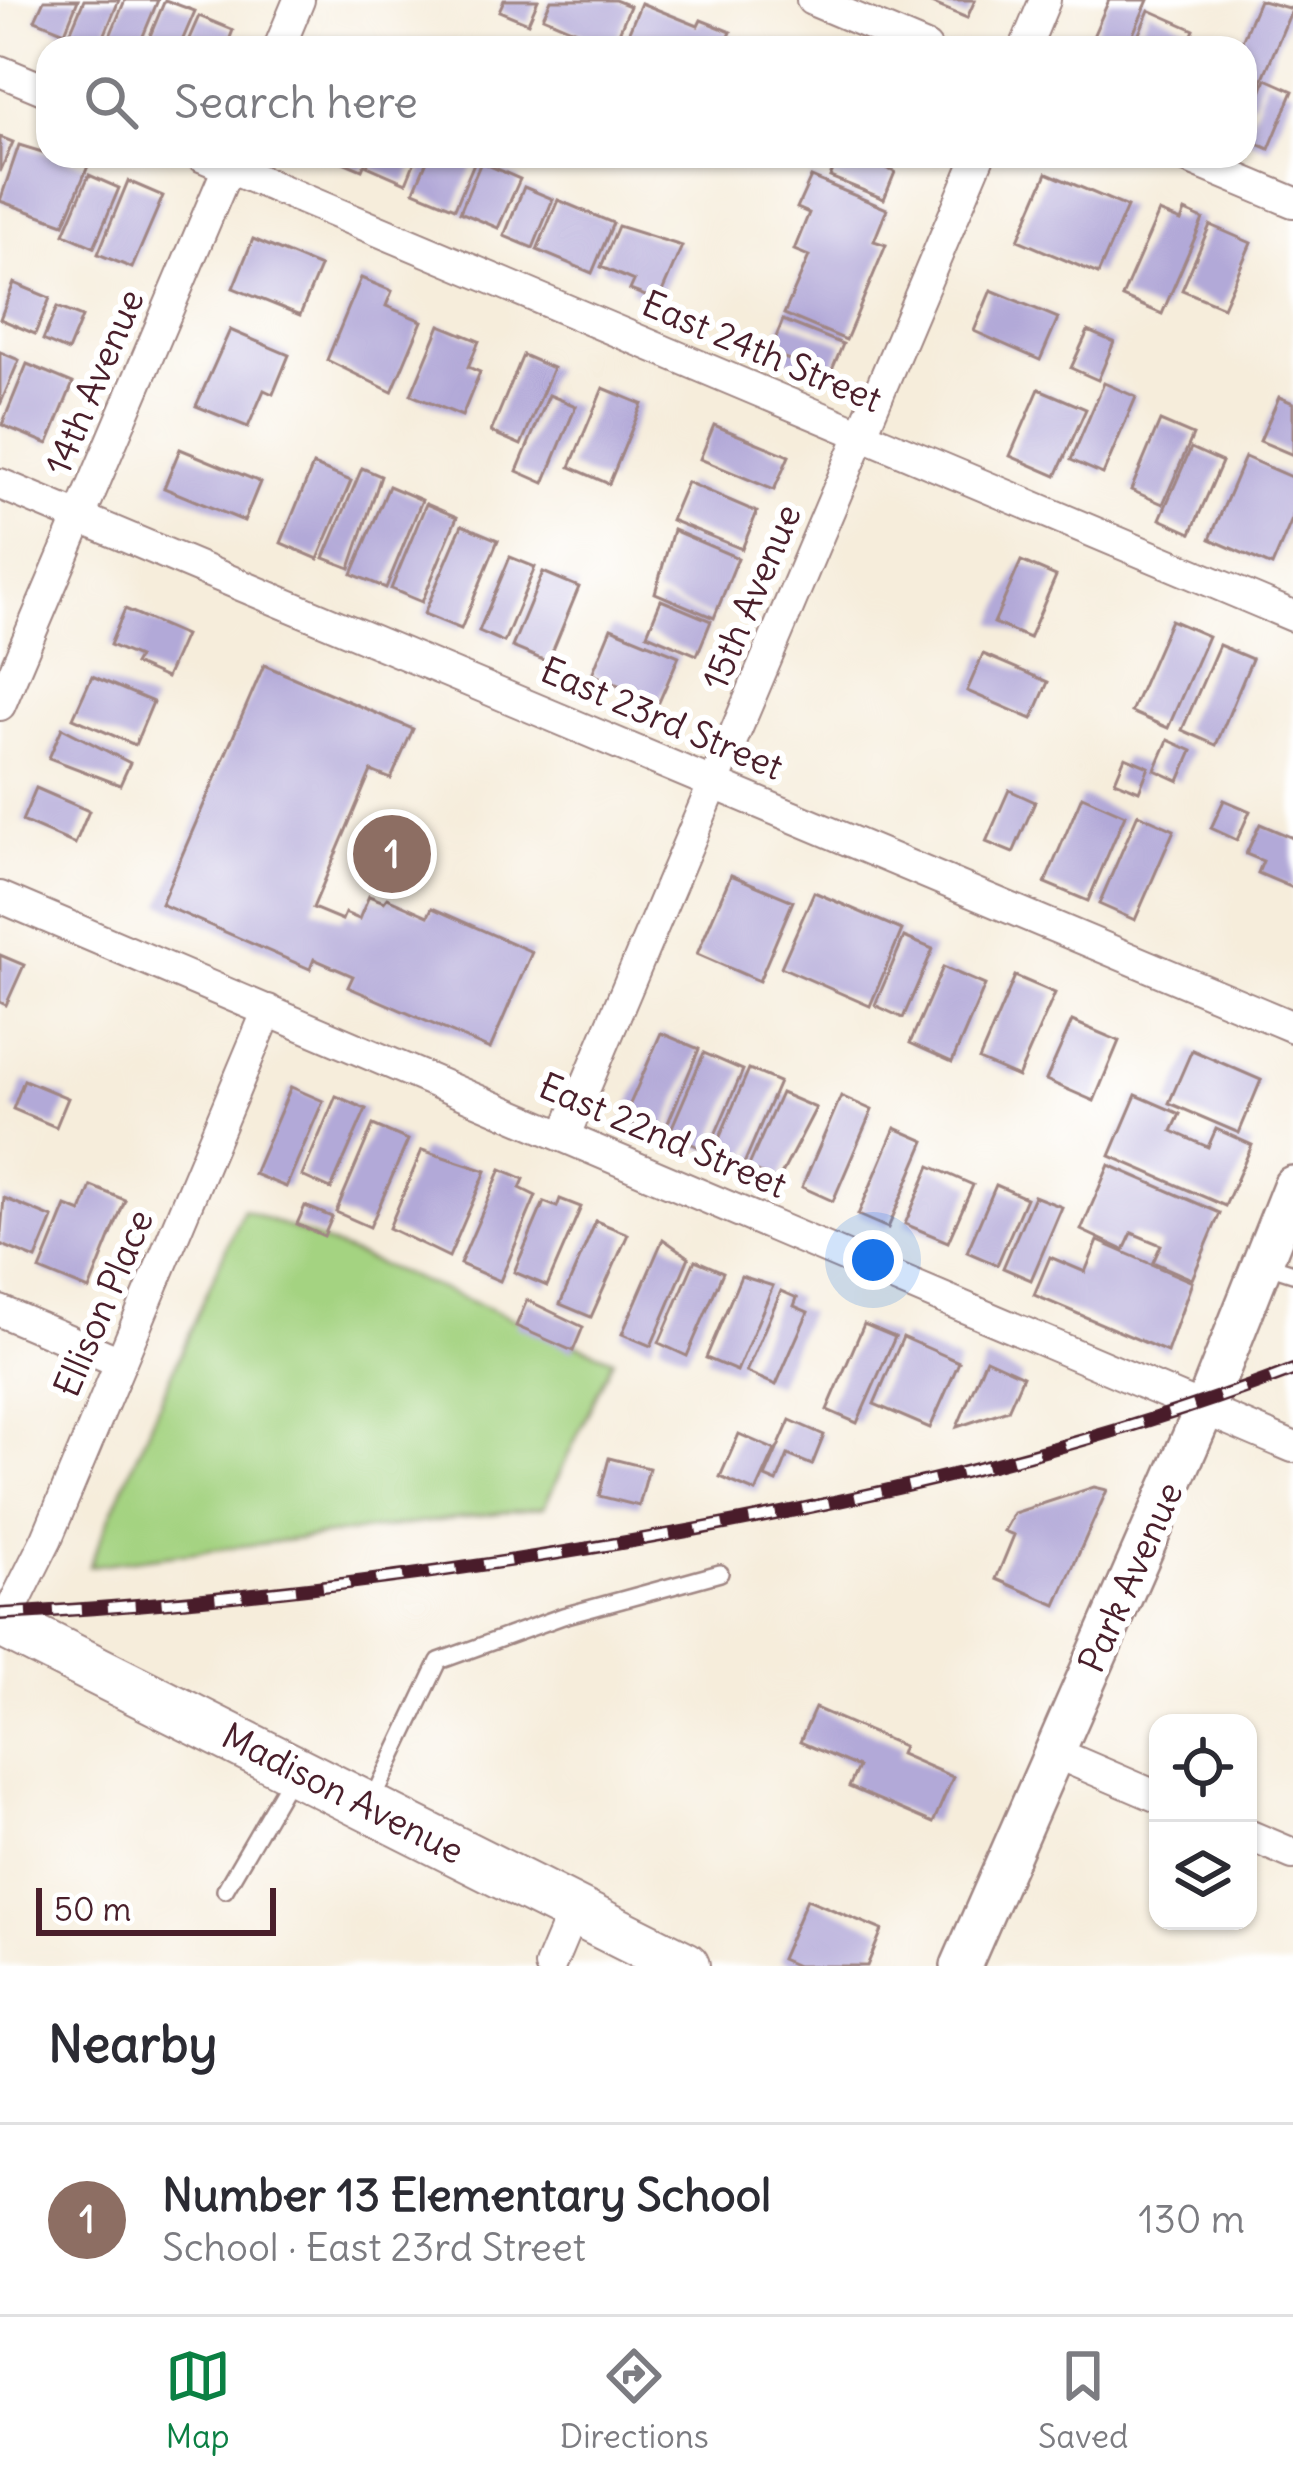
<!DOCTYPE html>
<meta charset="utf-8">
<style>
body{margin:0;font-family:Delius,sans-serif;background:#f2f2f3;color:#2b2b33}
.controls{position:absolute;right:36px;bottom:36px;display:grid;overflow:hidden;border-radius:24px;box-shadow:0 3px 9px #0004}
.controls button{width:108px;height:108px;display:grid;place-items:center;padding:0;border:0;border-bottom:3px solid #e1e1e2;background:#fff;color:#2b2b33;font:60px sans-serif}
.scale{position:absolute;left:36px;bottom:30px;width:240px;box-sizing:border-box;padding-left:12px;border:6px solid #4a1f2b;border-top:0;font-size:33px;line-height:42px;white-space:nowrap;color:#4a1f2b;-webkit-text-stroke:9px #fff;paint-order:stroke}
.you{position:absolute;left:873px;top:1260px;width:42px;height:42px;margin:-30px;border:9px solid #fff;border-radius:50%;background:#1a73e8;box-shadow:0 0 0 18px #1a73e833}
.badge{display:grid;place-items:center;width:78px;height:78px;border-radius:50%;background:#0b8043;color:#fff;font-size:39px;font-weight:700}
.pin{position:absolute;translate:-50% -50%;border:6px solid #fff;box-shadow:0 3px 12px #0006}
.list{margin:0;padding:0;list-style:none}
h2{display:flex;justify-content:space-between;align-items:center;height:156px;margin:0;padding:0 48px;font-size:51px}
h2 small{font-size:39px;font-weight:400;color:#7c7c81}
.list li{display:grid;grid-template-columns:78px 1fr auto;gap:36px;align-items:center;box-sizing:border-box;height:192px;padding:0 48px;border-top:3px solid #e1e1e2}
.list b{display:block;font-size:45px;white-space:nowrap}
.list p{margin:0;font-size:39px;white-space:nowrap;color:#7c7c81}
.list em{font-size:39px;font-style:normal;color:#7c7c81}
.icon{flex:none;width:66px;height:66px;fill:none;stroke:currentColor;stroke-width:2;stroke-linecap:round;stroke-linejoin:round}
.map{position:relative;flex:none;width:1293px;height:1966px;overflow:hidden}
.search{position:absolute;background:#fff;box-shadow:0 3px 9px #0004;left:36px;right:36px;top:36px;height:132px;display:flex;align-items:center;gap:30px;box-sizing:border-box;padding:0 42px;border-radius:36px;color:#7c7c81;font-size:45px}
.sheet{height:348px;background:#fff}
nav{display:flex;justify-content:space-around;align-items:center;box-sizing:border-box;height:168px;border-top:3px solid #e1e1e2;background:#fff;font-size:33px;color:#7c7c81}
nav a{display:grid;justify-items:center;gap:6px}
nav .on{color:#0b8043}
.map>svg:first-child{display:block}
</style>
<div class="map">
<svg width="1293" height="1966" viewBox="0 0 1293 1966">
<rect width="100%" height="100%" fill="#fff"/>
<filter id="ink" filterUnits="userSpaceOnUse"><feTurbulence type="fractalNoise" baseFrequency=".00833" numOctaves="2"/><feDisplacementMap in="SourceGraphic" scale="24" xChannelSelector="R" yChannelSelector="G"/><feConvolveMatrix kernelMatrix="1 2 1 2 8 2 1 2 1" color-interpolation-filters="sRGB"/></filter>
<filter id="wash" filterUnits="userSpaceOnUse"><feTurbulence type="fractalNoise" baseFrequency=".004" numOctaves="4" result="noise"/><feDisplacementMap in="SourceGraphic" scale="48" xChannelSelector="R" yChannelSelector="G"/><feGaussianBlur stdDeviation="2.7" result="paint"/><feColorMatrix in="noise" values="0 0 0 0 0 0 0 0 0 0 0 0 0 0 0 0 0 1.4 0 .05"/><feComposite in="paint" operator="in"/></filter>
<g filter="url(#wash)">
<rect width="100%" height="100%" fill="#f6eddb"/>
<!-- green -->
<path fill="#a4d381" stroke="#777956" stroke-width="3" d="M243,1209L613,1359L544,1507L89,1566Z"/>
<g id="blocks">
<!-- building -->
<g fill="#b2a9d8">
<path d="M44,0H78L65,32L35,20Z"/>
<path d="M84,0H119L100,46L70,33Z"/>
<path d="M125,0H158L138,48H105Z"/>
<path d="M165,0L195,11L179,48H145Z"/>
<path d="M504,0H538L528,23L499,11Z"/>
<path d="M551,0H615L630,6L613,47L543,17Z"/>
<path d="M924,0H975L967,18Z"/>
<path d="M1109,0H1148L1127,48H1088Z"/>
<path d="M1259,0L1292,9L1252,104L1245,101V48H1239Z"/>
<path d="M641,3L698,26L701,20L731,32L724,48H622Z"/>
<path d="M1149,10L1194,30L1186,48H1133Z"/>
<path d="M199,16L233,30L226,48H185Z"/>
<path d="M1266,79L1293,91L1269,149L1245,138Z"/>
<path d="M0,137L13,142L0,172Z"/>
<path d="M19,145L88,166L64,224L0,201Z"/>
<path d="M329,156H368L362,170Z"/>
<path d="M371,156H417L406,183L367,166Z"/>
<path d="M429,156H477L455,208L414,191Z"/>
<path d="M839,156H857L895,172L884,199L830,177Z"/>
<path d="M481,162L520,179L498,228L460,212Z"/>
<path d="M1047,173L1127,207L1098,274L1018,240Z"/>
<path d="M89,175L119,188L94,247L64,234Z"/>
<path d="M811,177L887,209L874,241L886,245L846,340L784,314L809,256L794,250L809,213L797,208Z"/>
<path d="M128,181L163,196L132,268L98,254Z"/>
<path d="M524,187L553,199L533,248L504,236Z"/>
<path d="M558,200L613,223L592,273L537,250Z"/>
<path d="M1185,211L1203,219L1162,314L1122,297L1159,212L1181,221Z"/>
<path d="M1210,225L1251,243L1223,307L1182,290Z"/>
<path d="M618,226L682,246L658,301L630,290L634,281L601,267Z"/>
<path d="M253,239L320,267L300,315L233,288Z"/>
<path d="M361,278L392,291L386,306L422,321L392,392L327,360Z"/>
<path d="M14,283L50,298L35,334L0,319Z"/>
<path d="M991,290L1058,318L1040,360L974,331Z"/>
<path d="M57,307L82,317L68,351L43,340Z"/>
<path d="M783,320L843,344L829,377L770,352Z"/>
<path d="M440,325L479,341L468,367L480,372L462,416L411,395Z"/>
<path d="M230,330L289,355L273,394L264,390L248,427L196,406Z"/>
<path d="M1088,331L1114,342L1098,380L1071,368Z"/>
<path d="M0,352L19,360L0,405Z"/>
<path d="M523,355L553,368L521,445L491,432Z"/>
<path d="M27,364L73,383L48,444L2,425Z"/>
<path d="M1104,383L1136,397L1103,474L1071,460Z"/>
<path d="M603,388L642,404L609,484L570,467Z"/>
<path d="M1039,389L1086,409L1056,476L1010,456Z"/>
<path d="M549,395L576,406L544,483L517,471Z"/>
<path d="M1279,397L1293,403V455L1260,441Z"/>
<path d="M1160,421L1193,435L1163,504L1131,490Z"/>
<path d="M714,425L789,456L774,490L700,459Z"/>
<path d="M1191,448L1222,462L1191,533L1160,519Z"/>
<path d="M180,449L260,482L244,521L164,488Z"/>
<path d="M1245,457L1293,478V517L1272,566L1210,539Z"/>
<path d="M313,465L351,481L318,559L281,543Z"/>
<path d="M362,468L381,476L350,568L324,558Z"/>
<path d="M687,482L757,512L742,549L671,520Z"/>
<path d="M389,486L422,500L386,588L352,574Z"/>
<path d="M426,504L457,517L422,602L391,589Z"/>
<path d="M462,525L498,540L461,629L424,614Z"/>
<path d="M673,530L738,558L714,618L655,593Z"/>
<path d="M510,557L535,567L504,642L479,631Z"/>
<path d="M1021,561L1056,576L1029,638L994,623Z"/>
<path d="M543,572L579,587L548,662L512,647Z"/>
<path d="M661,600L711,621L697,655L647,634Z"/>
<path d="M125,609L185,635L166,678L134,664L138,657L110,645Z"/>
<path d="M1171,620L1208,636L1168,728L1131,712Z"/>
<path d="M611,628L679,656L659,702L592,674Z"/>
<path d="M1219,645L1252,659L1216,745L1182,730Z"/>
<path d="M983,654L1048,682L1032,719L967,691Z"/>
<path d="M264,665L413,729L391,779L371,771L313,908L342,920L345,913L359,919L369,896L384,902L387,898L428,916L432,908L532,952L490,1049L348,987L353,976L314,959L310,969L161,904Z"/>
<path d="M92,676L153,702L135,745L73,718Z"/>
<path d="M62,728L130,763L120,785L49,758Z"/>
<path d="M1168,740L1192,751L1179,781L1155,770Z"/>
<path d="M1125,757L1149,767L1139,791L1115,781Z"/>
<path d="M36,788L89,811L75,844L22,821Z"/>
<path d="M1009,790L1035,802L1013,853L986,842Z"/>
<path d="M1082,796L1125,815L1088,901L1045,883Z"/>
<path d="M1224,800L1250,811L1237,840L1211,828Z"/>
<path d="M1138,814L1174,830L1135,920L1099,904Z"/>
<path d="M1260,824L1293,838V888L1258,873L1263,861L1246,854Z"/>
<path d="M731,875L793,901L759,981L697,954Z"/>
<path d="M814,892L902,930L870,1006L781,967Z"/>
<path d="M904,937L933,949L903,1018L875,1005Z"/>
<path d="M0,955L24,965L6,1005L0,1002Z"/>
<path d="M943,967L985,985L952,1062L910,1043Z"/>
<path d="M1015,976L1055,993L1018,1077L979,1060Z"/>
<path d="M1072,1021L1119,1041L1094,1101L1046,1080Z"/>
<path d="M661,1033L699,1049L662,1137L623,1120Z"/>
<path d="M1192,1050L1261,1080L1239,1133L1169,1103Z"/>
<path d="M704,1053L743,1070L708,1151L669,1134Z"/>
<path d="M749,1069L779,1082L743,1166L713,1153Z"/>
<path d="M24,1080L68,1098L56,1127L13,1109Z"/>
<path d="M291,1087L323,1101L286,1187L254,1174Z"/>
<path d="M781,1093L816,1108L778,1181L748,1168Z"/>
<path d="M1136,1095L1180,1114L1172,1131L1208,1147L1216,1129L1252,1145L1225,1206L1110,1156Z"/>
<path d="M336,1096L366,1109L331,1189L302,1176Z"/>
<path d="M841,1096L872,1110L833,1201L802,1187Z"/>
<path d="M373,1125L408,1140L370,1227L336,1212Z"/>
<path d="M895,1128L925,1141L888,1228L858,1215Z"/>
<path d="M422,1150L486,1171L449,1257L389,1228Z"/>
<path d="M1109,1165L1220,1213L1192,1279L1153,1262L1161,1245L1132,1233L1124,1250L1081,1230Z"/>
<path d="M930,1166L973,1185L948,1242L905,1224Z"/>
<path d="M501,1169L524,1179L520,1188L536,1196L500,1281L460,1264Z"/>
<path d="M996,1185L1026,1198L997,1265L967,1252Z"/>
<path d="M91,1186L125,1200L89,1290L40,1270L66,1206L81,1212Z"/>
<path d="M1034,1196L1062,1207L1031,1280L1003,1268Z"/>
<path d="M4,1198L53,1218L36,1259L0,1244Z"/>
<path d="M560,1199L581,1207L547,1286L514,1272L544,1202L557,1207Z"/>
<path d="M305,1206L332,1217L324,1236L297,1224Z"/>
<path d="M596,1221L628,1234L591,1317L560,1304Z"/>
<path d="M663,1239L689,1257L651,1346L622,1334Z"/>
<path d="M1098,1241L1192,1282L1167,1352L1034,1295L1050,1257L1085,1272Z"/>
<path d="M695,1260L723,1272L687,1356L659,1343Z"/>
<path d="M741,1276L773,1286L737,1371L706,1358Z"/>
<path d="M781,1291L797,1298L794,1306L808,1312L776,1385L746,1372Z"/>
<path d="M527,1300L583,1327L573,1351L516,1326Z"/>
<path d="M864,1324L895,1337L857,1423L827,1410Z"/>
<path d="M903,1337L959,1362L930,1428L874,1404Z"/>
<path d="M986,1359L1023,1376L1008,1410L957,1427Z"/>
<path d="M790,1420L824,1435L812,1465L788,1455L777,1482L765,1477Z"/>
<path d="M739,1434L775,1450L756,1492L720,1477Z"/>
<path d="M609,1458L649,1468L639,1506L599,1496Z"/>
<path d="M1094,1487L1107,1490L1056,1605L996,1579L1014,1535L1004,1531L1014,1513Z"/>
<path d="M815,1708L903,1746L900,1754L953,1777L933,1823L849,1787L858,1767L800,1742Z"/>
<path d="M807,1899L882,1930L867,1966H797L781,1959Z"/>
</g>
</g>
</g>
<g filter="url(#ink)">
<use href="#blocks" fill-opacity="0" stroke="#a08683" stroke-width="3"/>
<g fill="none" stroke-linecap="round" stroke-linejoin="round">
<defs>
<g id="service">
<path d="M1265,1264L1293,1273"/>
<path d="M371,1804L439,1661L563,1616L720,1573"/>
<path d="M225,1890L293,1773"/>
</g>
<g id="minor">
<path d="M812,0L926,48"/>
<path d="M279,48L299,0"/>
<path d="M1025,48L1045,0"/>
<path d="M0,71L48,91"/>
<path d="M201,156L1293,616"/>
<path d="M1183,156L1293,202"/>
<path d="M0,484L1293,1027"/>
<path d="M0,705L233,156"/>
<path d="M0,897L1293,1447"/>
<path d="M565,1135L979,156"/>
<path d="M0,1311L120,1362"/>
<path d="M4,1624L47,1538L268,1010"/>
<path d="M1051,1751L1158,1797"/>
<path d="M1248,1835L1293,1854"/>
<path d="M550,1966L574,1909"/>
</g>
<path id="tertiary" d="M961,1966L1204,1410L1293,1186"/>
<path id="primary" d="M0,1622L685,1966"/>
</defs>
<!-- service casing -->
<use href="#service" stroke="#a08683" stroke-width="20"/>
<!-- minor casing -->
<use href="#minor" stroke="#a08683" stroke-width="34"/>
<!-- tertiary casing -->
<use href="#tertiary" stroke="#a08683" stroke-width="44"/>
<!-- primary casing -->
<use href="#primary" stroke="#a08683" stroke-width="52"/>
<!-- service -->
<use href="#service" stroke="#fff" stroke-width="15"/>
<!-- minor -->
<use href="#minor" stroke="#fff" stroke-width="30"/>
<!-- tertiary -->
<use href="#tertiary" stroke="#fff" stroke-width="39"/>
<!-- primary -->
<use href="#primary" stroke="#fff" stroke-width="48"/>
<defs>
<path id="rail" d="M0,1614C207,1604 411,1578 615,1544C846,1504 1074,1454 1293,1370"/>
</defs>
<!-- rail casing -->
<use href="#rail" stroke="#4a1f2b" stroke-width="14"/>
<!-- rail -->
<use href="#rail" stroke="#fff" stroke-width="9" stroke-dasharray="27" stroke-linecap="butt"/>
</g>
</g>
<g text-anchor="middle" stroke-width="12" stroke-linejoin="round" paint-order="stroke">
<!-- street labels -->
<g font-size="36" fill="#4a1f2b" stroke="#fff">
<text transform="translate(762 351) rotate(23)" y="13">East 24th Street</text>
<text transform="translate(94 382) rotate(-67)" y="13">14th Avenue</text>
<text transform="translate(751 597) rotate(-67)" y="13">15th Avenue</text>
<text transform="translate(662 718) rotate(23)" y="13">East 23rd Street</text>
<text transform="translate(663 1135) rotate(23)" y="13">East 22nd Street</text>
<text transform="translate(103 1303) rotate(-67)" y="13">Ellison Place</text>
<text transform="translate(1130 1577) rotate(-66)" y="13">Park Avenue</text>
<text transform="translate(343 1793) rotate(27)" y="13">Madison Avenue</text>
</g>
</g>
</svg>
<div class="controls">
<button><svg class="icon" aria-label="locate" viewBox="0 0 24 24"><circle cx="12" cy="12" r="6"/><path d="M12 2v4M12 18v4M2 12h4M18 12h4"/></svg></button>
<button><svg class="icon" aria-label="layers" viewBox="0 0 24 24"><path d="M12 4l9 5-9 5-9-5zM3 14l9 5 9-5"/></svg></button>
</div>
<div class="scale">50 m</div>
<div class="you"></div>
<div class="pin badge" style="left:392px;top:854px;background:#8d6e63">1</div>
<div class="search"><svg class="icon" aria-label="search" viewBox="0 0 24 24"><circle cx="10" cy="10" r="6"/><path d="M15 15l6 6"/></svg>Search here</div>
</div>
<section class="sheet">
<h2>Nearby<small></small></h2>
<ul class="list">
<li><span class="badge" style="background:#8d6e63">1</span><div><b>Number 13 Elementary School</b><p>School · East 23rd Street</p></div><em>130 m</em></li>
</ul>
</section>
<nav>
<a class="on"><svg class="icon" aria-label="map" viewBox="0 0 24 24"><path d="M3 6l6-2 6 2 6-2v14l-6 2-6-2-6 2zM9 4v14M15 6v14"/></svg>Map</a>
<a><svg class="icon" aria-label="directions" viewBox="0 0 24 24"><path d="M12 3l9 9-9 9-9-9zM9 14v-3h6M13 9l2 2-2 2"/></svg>Directions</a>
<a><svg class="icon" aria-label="saved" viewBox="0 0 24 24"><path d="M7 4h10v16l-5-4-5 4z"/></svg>Saved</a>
</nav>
